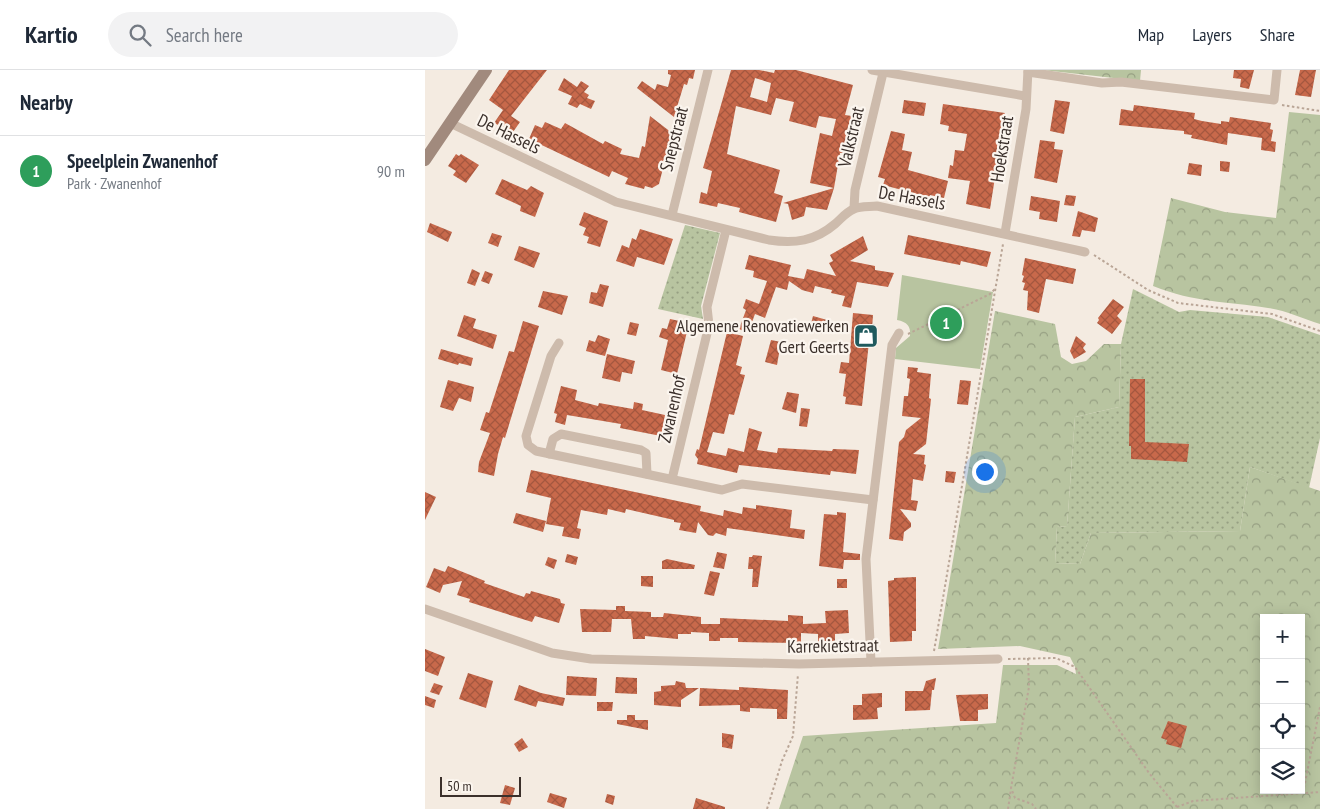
<!DOCTYPE html>
<meta charset="utf-8">
<style>
body{margin:0;font-family:"PT Sans Narrow",sans-serif;background:#f2f2f3;color:#1f2937}
.controls{position:absolute;right:15px;bottom:15px;display:grid;overflow:hidden;border-radius:0px;box-shadow:0 2px 12px #0003}
.controls button{width:45px;height:45px;display:grid;place-items:center;padding:0;border:0;border-bottom:1px solid #e0e1e3;background:#fff;color:#1f2937;font:25px sans-serif}
.scale{position:absolute;left:15px;bottom:12px;width:81px;box-sizing:border-box;padding-left:5px;border:2px solid #3b302b;border-top:0;font-size:14px;line-height:18px;white-space:nowrap;color:#3b302b;-webkit-text-stroke:4px #fbf5ee;paint-order:stroke}
.you{position:absolute;left:559px;top:401px;width:18px;height:18px;margin:-12px;border:4px solid #fff;border-radius:50%;background:#1a73e8;box-shadow:0 0 0 8px #1a73e833}
.badge{display:grid;place-items:center;width:32px;height:32px;border-radius:50%;background:#2563eb;color:#fff;font-size:16px;font-weight:700}
.pin{position:absolute;translate:-50% -50%;border:2px solid #fff;box-shadow:0 1px 5px #0006}
.list{margin:0;padding:0;list-style:none}
h2{display:flex;justify-content:space-between;align-items:center;height:65px;margin:0;padding:0 20px;font-size:21px}
h2 small{font-size:16px;font-weight:400;color:#747a83}
.list li{display:grid;grid-template-columns:32px 1fr auto;gap:15px;align-items:center;box-sizing:border-box;height:70px;padding:0 20px;border-top:1px solid #e0e1e3}
.list b{display:block;font-size:19px;white-space:nowrap}
.list p{margin:0;font-size:16px;white-space:nowrap;color:#747a83}
.list em{font-size:16px;font-style:normal;color:#747a83}
.icon{flex:none;width:28px;height:28px;fill:none;stroke:currentColor;stroke-width:2;stroke-linecap:round;stroke-linejoin:round}
.map{position:relative;flex:none;width:895px;height:739px;overflow:hidden}
header{display:flex;align-items:center;gap:30px;box-sizing:border-box;height:70px;padding:0 25px;background:#fff;border-bottom:1px solid #e0e1e3}
header strong{font-size:24px}
nav{display:flex;gap:28px;margin-inline-start:auto;font-size:18px}
.search{width:350px;height:45px;background:#f2f2f3;display:flex;align-items:center;gap:12px;box-sizing:border-box;padding:0 18px;border-radius:28px;color:#747a83;font-size:19px}
main{display:flex}
aside{flex:1;background:#fff}
.map>svg:first-child{display:block}
</style>
<header>
<strong>Kartio</strong>
<div class="search"><svg class="icon" aria-label="search" viewBox="0 0 24 24"><circle cx="10" cy="10" r="6"/><path d="M15 15l6 6"/></svg>Search here</div>
<nav><a>Map</a><a>Layers</a><a>Share</a></nav>
</header>
<main>
<aside>
<h2>Nearby<small></small></h2>
<ul class="list">
<li><span class="badge" style="background:#2e9e5b">1</span><div><b>Speelplein Zwanenhof</b><p>Park · Zwanenhof</p></div><em>90 m</em></li>
</ul>
</aside>
<div class="map">
<svg width="895" height="739" viewBox="0 0 895 739">
<defs>
<pattern id="grass-dots" width="8" height="8" patternUnits="userSpaceOnUse" patternTransform="scale(1.25)"><rect width="8" height="8" fill="#b8c4a0"/><path d="M2 2h.1M6 6h.1" fill="none" stroke="#97a083" stroke-width="1.8" stroke-linecap="round"/></pattern>
<pattern id="forest-crowns" width="20" height="18" patternUnits="userSpaceOnUse" patternTransform="scale(1.25)"><rect width="20" height="18" fill="#b8c4a0"/><path d="M2 6a3 3 0 1 1 6 0M12 15a3 3 0 1 1 6 0" fill="none" stroke="#97a083"/></pattern>
<pattern id="building-cross-hatch" width="8" height="8" patternUnits="userSpaceOnUse" patternTransform="scale(1.25)"><rect width="8" height="8" fill="#c8694b"/><path d="M0 0l8 8M0 8l8-8" fill="none" stroke="#a4573f"/></pattern>
</defs>
<rect width="100%" height="100%" fill="#f4ebe1"/>
<!-- grass -->
<g fill="url(#grass-dots)">
<path d="M260,155L295,163L276,236L278,249L233,239Z"/>
<path d="M708,219L754,242L765,240L843,247L895,265V368L884,418L825,397L815,461L666,463L655,494L630,493L632,457L642,456L650,347L694,337L696,274Z"/>
</g>
<!-- forest -->
<g fill="url(#forest-crowns)" fill-rule="evenodd">
<path d="M618,0H716L715,11Z"/>
<path d="M864,42L895,45V254C878,249 860,240 843,238C800,231 771,233 728,216L746,128L800,142L851,148Z"/>
<path d="M570,241L630,254L636,287L647,294L661,291L679,274H696L694,337L650,347L642,456L632,457L630,493L655,494L666,463L815,461L825,397L895,421V739H354L378,666L571,653L578,595H632L651,604L650,597L645,587L595,576L513,579ZM839,548H876V720H839Z"/>
</g>
<!-- green -->
<path fill="#b8c4a0" d="M477,205L568,222L555,299L470,289L471,278L485,266C486,256 482,252 472,250Z"/>
<!-- building -->
<g fill="url(#building-cross-hatch)" fill-rule="evenodd">
<path d="M84,0H122L86,46L95,52L88,62L69,53L78,40L64,30Z"/>
<path d="M243,0H270L268,9L264,8L262,15L259,14L249,47L212,18L217,11L230,20L232,14L243,17L246,5L243,4Z"/>
<path d="M306,0H334L349,3L350,0H371L428,15L420,45L427,46L418,83H415L409,118L385,113L395,63L407,66L411,49L394,46L391,58L364,51L369,32L351,28L346,45L311,36L302,84L355,100L349,123L358,126L351,152L314,142L315,138L293,133L292,137L274,133L276,122L282,124L287,101L278,98ZM330,8L346,13L342,32L325,27Z"/>
<path d="M809,0H829L824,19L815,17L816,9L808,8Z"/>
<path d="M875,0H891L886,27L870,25Z"/>
<path d="M139,8L152,17L156,11L164,16L159,22L164,25L162,28L170,31L166,39L155,34L152,38L143,34L147,26L133,20Z"/>
<path d="M479,30L501,33L499,46L477,43Z"/>
<path d="M630,30L645,32L639,64L625,61Z"/>
<path d="M518,34L580,43L573,76H575L565,139L541,134L545,111L523,108L525,95L528,96L530,80L539,81L542,64L523,61L524,56L515,54Z"/>
<path d="M709,35L770,43L769,49L777,51L796,54V51L804,52L805,47L846,53L845,59L848,60L846,71L851,72L850,82L836,80L837,68L803,63L802,75L766,68L767,65L759,64V61L694,55L696,39L708,41Z"/>
<path d="M225,46L247,63L234,114L227,118L220,116L219,119L200,114L203,108L187,101L184,107L104,69L110,55L117,58L120,52L136,59L140,53L178,74L180,71L197,79L195,84L214,88L217,76L220,77Z"/>
<path d="M466,61L480,64L477,80L487,82L483,100L523,111L519,128L505,125L504,127L458,115L460,109L453,107Z"/>
<path d="M615,70L630,72L629,79L638,80L632,113L609,108Z"/>
<path d="M31,84L34,86L36,84L54,95L41,113L28,105L31,101L23,96Z"/>
<path d="M795,91L805,92L804,102L795,101Z"/>
<path d="M764,93L777,95L776,106L762,104Z"/>
<path d="M77,109L102,120L106,116L119,123L110,147L95,141L96,136L70,124Z"/>
<path d="M409,118L402,140L381,137L379,146L367,150L363,134L358,133Z"/>
<path d="M641,125L651,126L649,136L639,135Z"/>
<path d="M606,126L635,131L632,152L614,149L615,142L604,140Z"/>
<path d="M653,141L673,148L670,162L657,160L655,167L647,166Z"/>
<path d="M159,142L183,151L175,177L162,173L164,167L158,165L161,158L154,155Z"/>
<path d="M5,153L27,162L23,172L2,162Z"/>
<path d="M215,159L248,169L239,195L212,187L209,197L191,191L197,175L204,178L207,168L211,170Z"/>
<path d="M67,163L77,166L73,177L63,173Z"/>
<path d="M483,165L566,182L562,197L536,191L535,195L479,184Z"/>
<path d="M438,166L443,180L425,191L450,196V200L469,203L463,217L432,212L426,238L417,236L420,226L406,223L407,220L390,216L388,223L377,220L364,211L362,220L351,217L340,248L330,244L323,263L314,259L321,240L318,238L321,229L334,234L342,211L328,207L329,201L320,199L324,185L366,195L363,206L379,209L382,199L411,206L404,193L408,191L405,185Z"/>
<path d="M94,176L115,183L109,198L89,190Z"/>
<path d="M600,188L651,199L648,214L621,209L614,243L602,240L603,221L598,220L600,213L597,212L599,206L597,205Z"/>
<path d="M47,199L55,203L50,216L42,213Z"/>
<path d="M60,201L68,204L64,214L56,211Z"/>
<path d="M175,214L184,216L178,237L164,233L166,222L172,223Z"/>
<path d="M118,221L143,226L137,245L113,237Z"/>
<path d="M688,229L699,237L692,246L697,251L687,264L672,253L674,250L673,248Z"/>
<path d="M428,243L448,245L446,273L444,272L437,336L420,334L421,327L418,326L421,304L414,303L416,292L424,293Z"/>
<path d="M39,245L51,249L48,258L72,265L68,279L32,266Z"/>
<path d="M388,246L402,250L398,264L384,261Z"/>
<path d="M245,249L264,253L252,304L236,300L243,270L234,267L237,258L242,259Z"/>
<path d="M98,251L114,256L80,368L78,367L73,384L69,406L53,402L54,392L65,363L55,360L61,342L64,343L84,281L89,282Z"/>
<path d="M205,252L214,254L211,266L202,264Z"/>
<path d="M302,262L318,266L311,295L317,297L315,304L320,305L309,345L304,344L299,364L288,362L282,382L301,386L303,378L319,382L324,358L337,362L332,380L352,383L353,378L407,381L408,379L434,380L431,404L406,401L405,405L314,395L312,403L272,394L273,389L270,385L272,379L274,380Z"/>
<path d="M173,265L185,269L180,286L161,281L164,270L170,272Z"/>
<path d="M651,266L661,274L658,278L661,282L649,289L645,281Z"/>
<path d="M346,270L356,272L352,295L340,292Z"/>
<path d="M16,279L48,288L46,296L34,293L33,295L13,289Z"/>
<path d="M182,284L210,291L207,304L197,302L195,312L177,308Z"/>
<path d="M483,297L493,298L492,302L506,304L504,328L506,329L501,374L488,384L500,385L499,394L501,395L498,411L488,409L486,430L493,431L491,441L475,439L486,453V457L479,462L478,471L464,469L474,372L479,367L481,360L496,348L477,346L479,326H483L485,309L482,308Z"/>
<path d="M705,309H720V372L764,374L762,392L706,389V376H704Z"/>
<path d="M23,310L49,317L46,332L34,328L28,341L15,337Z"/>
<path d="M535,310L546,311L543,335L532,334Z"/>
<path d="M136,316L152,320L150,330L173,336L174,333L208,339L209,332L218,334L217,340L240,345L236,366L195,358L196,354L142,345L140,355L130,352L132,344L129,343Z"/>
<path d="M362,322L374,324L371,343L357,339Z"/>
<path d="M376,338L385,339L382,357L374,356Z"/>
<path d="M106,400L276,436L275,441L298,446L299,440L317,444L318,437L331,439V435L367,440L365,458L380,460L379,469L302,458L301,466L291,463L288,466L283,465L273,452L271,463L254,460L256,453L249,452V450L201,439L200,443L183,439L182,445L156,440L152,458L156,459L154,469L137,466L139,457L121,454L126,428L101,422Z"/>
<path d="M521,401L531,402L529,413L520,412Z"/>
<path d="M0,422L11,427L0,450Z"/>
<path d="M412,442L421,443V446L418,482L435,484V490H419L418,499L394,496L399,444L412,445Z"/>
<path d="M91,443L121,451L118,462L88,453Z"/>
<path d="M292,482L302,484L299,499L288,497Z"/>
<path d="M142,484L153,487L151,495L140,492Z"/>
<path d="M328,485L337,486L333,517H327L328,499H323L324,487H327Z"/>
<path d="M123,487L132,490L129,499L120,495Z"/>
<path d="M242,489L270,495L269,499H237V491Z"/>
<path d="M23,496L60,511L59,513L99,527L101,523L105,524L106,521L135,529L136,533L140,534L134,553L110,546L107,552L44,532L45,529L32,525L37,511L18,515L15,523L1,517L9,498L20,502Z"/>
<path d="M285,501L295,503L289,526L279,524Z"/>
<path d="M216,506H228V517L216,516Z"/>
<path d="M491,507V561H487V571L465,572L463,511L469,510V508Z"/>
<rect x="412" y="509" width="10" height="9"/>
<path d="M191,536H200V541L226,542V547H238L239,543L276,547V554H295V548L363,551V545L378,546V554L401,553L400,541L423,540L424,563L410,564V571L393,573V564L376,563V573L313,572V568H295V571H284V563L266,562V564H253V569L220,566V569H208L206,549H187L186,562H157L155,539L191,540Z"/>
<path d="M0,579L20,587L13,606L0,601Z"/>
<path d="M43,603L68,611L61,638L34,629Z"/>
<path d="M142,606L172,608L171,626L141,625Z"/>
<path d="M191,607L212,608V624L190,623Z"/>
<path d="M511,608L509,620H507L505,640L480,641V621H498L501,611Z"/>
<path d="M251,611L260,613L261,618H274L256,630V637L229,635V622L236,621V616L250,615Z"/>
<path d="M9,613L18,616L14,625L5,622Z"/>
<path d="M94,615L116,623L140,628L138,636L113,631L111,637L89,630Z"/>
<path d="M314,617L363,620L362,649H352V639L325,638V642L315,641V635L274,636L275,618L314,620Z"/>
<path d="M457,623V637L452,638L453,649L428,650V635H437V624Z"/>
<path d="M563,624V639L553,640V651H535L531,625Z"/>
<path d="M0,626L11,630L9,638L0,635Z"/>
<path d="M172,632H188L187,641H172Z"/>
<path d="M202,645H210V650H223V660L192,654V650H202Z"/>
<path d="M743,651L762,656L756,678L741,674L742,670L736,668Z"/>
<path d="M297,663L309,665L307,679L297,677Z"/>
<path d="M97,668L103,677L94,682L89,674Z"/>
<path d="M80,715L90,718L85,735L75,733Z"/>
<path d="M125,723L142,728L139,738L122,732Z"/>
<path d="M182,724L190,726L188,735L180,732Z"/>
<path d="M271,728L300,737V739H268Z"/>
</g>
<g fill="none" stroke-linecap="round" stroke-linejoin="round">
<!-- path -->
<g stroke="#b9a596" stroke-width="2" stroke-dasharray="2.5 2.5" stroke-linecap="butt">
<path d="M857,35L895,41"/>
<path d="M669,185L723,220L753,233L847,244L895,261"/>
<path d="M483,264L565,224L571,218"/>
<path d="M509,581L578,174"/>
<path d="M603,588L604,617L586,718L590,728L607,734L611,739"/>
<path d="M583,589L631,588L650,597L724,703L752,737"/>
<path d="M878,723L895,637"/>
<path d="M752,737L768,731L895,722"/>
<path d="M342,739L357,691L368,666L373,604"/>
<path d="M583,739L586,719"/>
</g>
<!-- street -->
<g stroke="#cdbbac" stroke-width="9">
<path d="M447,0L600,26"/>
<path d="M603,2L677,13L696,12L849,30L852,0"/>
<path d="M25,53L191,132L344,170C370,174 390,171 410,154C416,149 421,142 429,139C435,136 445,137 452,136L660,182"/>
<path d="M429,138L430,120L458,3"/>
<path d="M247,145L283,0"/>
<path d="M580,163L601,39L603,0"/>
<path d="M134,273L126,286L101,366L103,375L111,381L297,420L317,414L448,430"/>
<path d="M124,384L128,369L136,364L216,380L221,383L222,404"/>
<path d="M247,409L284,255L282,237L301,160"/>
<path d="M0,539L127,583L166,589L374,594L573,589"/>
<path d="M446,592L441,489L467,275L474,263"/>
</g>
<!-- secondary -->
<path stroke="#a18a7d" stroke-width="12" d="M0,90L61,0"/>
</g>
<!-- icons -->
<defs>
<symbol id="shop-square" viewBox="-11 -11 22 22"><rect x="-9" y="-9" width="18" height="18" rx="4" fill="#1f5a5e" stroke="#fbf5ee"/><path d="M-5-2.5h2.3a2.7 3.5 0 0 1 5.4 0H5L5.5 6h-11ZM-1.5-2.5h3a1.5 2.3 0 0 0-3 0Z" fill="#fff"/></symbol>
</defs>
<g fill-rule="evenodd">
<use href="#shop-square" x="427" y="252" width="28" height="28"/>
</g>
<g text-anchor="middle" stroke-width="4.5" stroke-linejoin="round" paint-order="stroke">
<!-- street labels -->
<g font-size="18" fill="#3b302b" stroke="#fbf5ee">
<text transform="translate(84 64) rotate(26)" y="6">De Hassels</text>
<text transform="translate(426 67) rotate(-77)" y="6">Valkstraat</text>
<text transform="translate(249 69) rotate(-76)" y="6">Snepstraat</text>
<text transform="translate(577 79) rotate(-81)" y="6">Hoekstraat</text>
<text transform="translate(487 128) rotate(10)" y="6">De Hassels</text>
<text transform="translate(247 339) rotate(-77)" y="6">Zwanenhof</text>
<text transform="translate(408 576) rotate(-1)" y="6">Karrekietstraat</text>
</g>
<!-- poi labels -->
<g font-size="18" fill="#3b302b" stroke="#fbf5ee" text-anchor="end">
<text x="424" y="262">Algemene Renovatiewerken<tspan x="424" dy="21">Gert Geerts</tspan></text>
</g>
</g>
</svg>
<div class="controls">
<button>+</button>
<button>−</button>
<button><svg class="icon" aria-label="locate" viewBox="0 0 24 24"><circle cx="12" cy="12" r="6"/><path d="M12 2v4M12 18v4M2 12h4M18 12h4"/></svg></button>
<button><svg class="icon" aria-label="layers" viewBox="0 0 24 24"><path d="M12 4l9 5-9 5-9-5zM3 14l9 5 9-5"/></svg></button>
</div>
<div class="scale">50 m</div>
<div class="you"></div>
<div class="pin badge" style="left:521px;top:253px;background:#2e9e5b">1</div>
</div>
</main>
